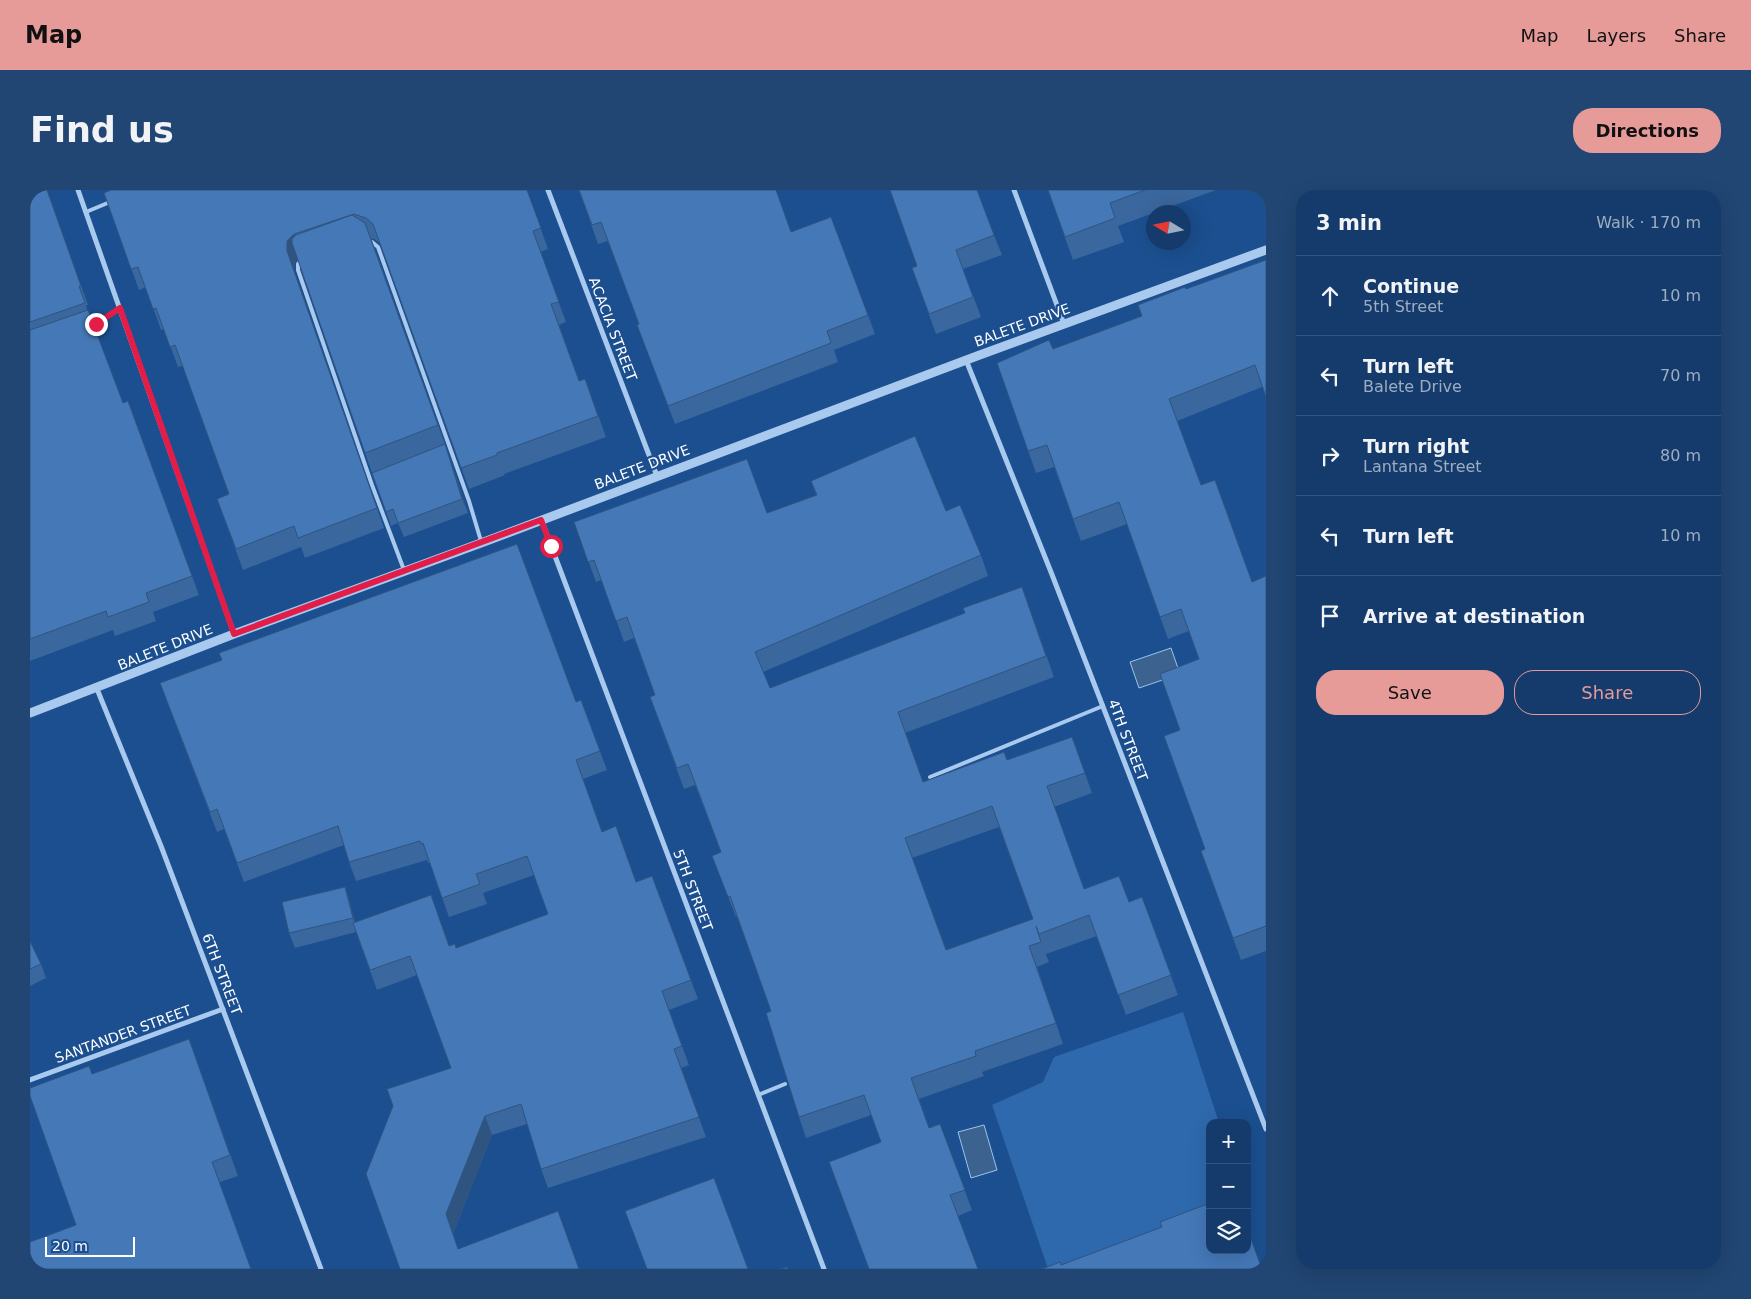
<!DOCTYPE html>
<meta charset="utf-8">
<style>
body{margin:0;font-family:"DejaVu Sans",sans-serif;background:#214673;color:#f1f3f6}
.controls{position:absolute;right:15px;bottom:15px;display:grid;overflow:hidden;border-radius:10px;box-shadow:0 5px 20px #0002}
.controls button{width:45px;height:45px;display:grid;place-items:center;padding:0;border:0;border-bottom:1px solid #33557e;background:#143b6b;color:#f1f3f6;font:25px sans-serif}
.compass{position:absolute;left:1116px;top:15px;width:45px;height:45px;border-radius:50%;background:#143b6b;box-shadow:0 5px 20px #0002;rotate:280deg}
.scale{position:absolute;left:15px;bottom:12px;width:90px;box-sizing:border-box;padding-left:5px;border:2px solid #fff;border-top:0;font-size:14px;line-height:18px;white-space:nowrap;color:#fff;-webkit-text-stroke:4px #1b4f8f;paint-order:stroke}
.stop{position:absolute;width:15px;height:15px;margin:-11px;border:4px solid #e11d48;border-radius:50%;background:#fff}
.stop.end{background:#e11d48;border-color:#fff;box-shadow:0 1px 5px #0008}
.list{margin:0;padding:0;list-style:none}
h2{display:flex;justify-content:space-between;align-items:center;height:65px;margin:0;padding:0 20px;font-size:21px}
h2 small{font-size:16px;font-weight:400;color:#9dadc1}
.list li{display:grid;grid-template-columns:32px 1fr auto;gap:15px;align-items:center;box-sizing:border-box;height:80px;padding:0 20px;border-top:1px solid #33557e}
.list b{display:block;font-size:19px;white-space:nowrap}
.list p{margin:0;font-size:16px;white-space:nowrap;color:#9dadc1}
.list em{font-size:16px;font-style:normal;color:#9dadc1}
.actions{display:flex;gap:10px;padding:15px 20px}
.actions a{flex:1;padding:11px 0;border:1px solid #e69b98;border-radius:20px;text-align:center;font-size:18px;color:#e69b98}
.actions .main{background:#e69b98;color:#111}
.icon{flex:none;width:28px;height:28px;fill:none;stroke:currentColor;stroke-width:2;stroke-linecap:round;stroke-linejoin:round}
.map{position:relative;flex:none;width:1236px;height:1079px;overflow:hidden;border-radius:20px}
header{display:flex;align-items:center;gap:30px;box-sizing:border-box;height:70px;padding:0 25px;background:#e69b98;color:#111}
header strong{font-size:24px}
nav{display:flex;gap:28px;margin-inline-start:auto;font-size:18px}
.intro{display:flex;align-items:center;justify-content:space-between;box-sizing:border-box;height:120px;padding:0 30px}
h1{margin:0;font-size:35px}
.button{padding:12px 22px;border-radius:20px;background:#e69b98;color:#111;font-size:18px;font-weight:700}
main{display:flex;gap:30px;padding:0 30px}
aside{flex:1;background:#143b6b;border-radius:20px;box-shadow:0 5px 20px #0002}
.map>svg:first-child{display:block}
</style>
<header>
<strong>Map</strong>
<nav><a>Map</a><a>Layers</a><a>Share</a></nav>
</header>
<div class="intro"><h1>Find us</h1><a class="button">Directions</a></div>
<main>
<div class="map">
<svg width="1236" height="1079" viewBox="0 0 1236 1079">
<rect width="100%" height="100%" fill="#1b4f8f"/>
<!-- green -->
<path fill="#2e69ad" d="M1153,822L1189,933H1180V1026L1018,1079L962,915L1013,892L1024,867Z"/>
<!-- water -->
<g fill="#3c6290" stroke="#9cc4f0">
<path d="M1141,458L1150,484L1109,498L1100,472Z"/>
<path d="M954,935L967,980L941,988L928,942Z"/>
</g>
<g fill="none" stroke-linecap="round" stroke-linejoin="round">
<!-- service -->
<g stroke="#a9c9ee" stroke-width="4">
<path d="M56,22L80,12"/>
<path d="M337,50L342,52L348,57L439,311L451,351"/>
<path d="M272,69L268,74V80L342,295L374,380"/>
<path d="M60,136L66,134L90,118"/>
<path d="M900,587L1073,516"/>
<path d="M728,905L755,894"/>
</g>
<!-- minor -->
<g stroke="#a9c9ee" stroke-width="5">
<path d="M48,0L204,444"/>
<path d="M518,0L627,286"/>
<path d="M984,0L1034,134"/>
<path d="M936,170L1021,382L1236,939"/>
<path d="M511,329L794,1079"/>
<path d="M67,499L131,656L291,1079"/>
<path d="M0,890L193,819"/>
</g>
<!-- tertiary -->
<path stroke="#a9c9ee" stroke-width="9" d="M0,523L204,444L451,353L947,166L1236,60"/>
</g>
<!-- wall -->
<g fill="#3a679d" fill-rule="evenodd">
<path d="M0,0H17L58,115H56L57,120L93,213L98,211L169,405L123,422L126,431L85,446L83,440L0,471Z"/>
<path d="M497,0L518,59L510,62L536,132L529,135L549,191L555,189L576,247L474,284L475,285L439,299L351,54L344,49L341,48L420,268L438,323L374,347L368,333L361,336L335,263L268,69L265,72L264,81L354,338L275,368L271,357L213,380L187,309L199,304L153,176L148,177L134,139L131,140L116,97L109,100L74,3Z"/>
<path d="M549,0L761,42L838,125L845,144L804,160L808,172L645,234L607,135L609,134L578,51L568,54Z"/>
<path d="M860,0L964,45L972,65L933,79L951,127L906,144L882,78L887,76Z"/>
<path d="M1018,0H1186L1088,36L1094,52L1043,70Z"/>
<path d="M1236,70L1232,197L1147,231L1171,295L1222,392L1236,386V761L1211,770L1171,661L1175,659L1150,540L1169,469L1159,441L1138,449L1097,334L1051,351L1024,277L1006,283L967,173L1023,159L1112,126L1156,99Z"/>
<path d="M781,291L916,321L951,365L958,386L733,482L740,498L935,423L992,397L1024,487L875,543L893,592L977,570L1042,547L1062,603L1024,617L1054,699L1099,712L1112,707L1148,805L1096,825L1067,746L1016,764L1013,757L1019,772L1007,777L1033,854L952,882L954,886L889,909L899,938L910,934L942,1020L928,1026L851,952L841,925L776,948L769,927L741,821L707,726L706,727L682,666L691,662L665,595L654,599L620,507L625,505L604,448L594,452L572,390L566,392L544,332L737,323L786,305ZM969,637L1003,729L916,760L882,668Z"/>
<path d="M551,510L577,580L553,589L572,642L606,692L622,686L668,809L639,820L659,875L651,878L676,947L518,998L511,979L497,934L462,945L423,1044L428,1059L549,1079H370L421,878L387,785L347,800L326,742L265,758L259,743L315,697L320,712L325,733L426,758L518,724L504,685L453,703L457,714L419,727L400,673H398L397,670L326,691L319,672L314,655L214,692L194,639L187,642L137,512H546Z"/>
<path d="M0,751L11,774L16,788L0,796Z"/>
<path d="M159,849L208,986L190,992L46,1035L62,884Z"/>
</g>
<!-- shaded-wall -->
<g fill="#305480">
<path d="M264,44L272,64L265,72L264,81L354,338L257,61V51Z"/>
<path d="M415,254L420,268L438,323L432,309Z"/>
<path d="M315,697L320,712L328,742L323,728Z"/>
<path d="M455,926L462,945L423,1044L416,1024Z"/>
</g>
<!-- building -->
<g fill="#4478b7" stroke="#305480" fill-rule="evenodd">
<path d="M0,0H17L51,96H49L55,113L0,132Z"/>
<path d="M81,0H497L511,38L503,41L529,112L521,114L549,191L555,189L568,226L467,263V265L431,278L343,34L336,28L324,24L264,44L257,51V61L347,318L268,348L264,336L206,359L187,309L199,304L145,155L140,157L126,118L123,119L108,77L101,79L74,3Z"/>
<path d="M549,0H746L761,42L801,27L838,125L797,141L801,153L638,216L607,135L609,134L571,32L562,35Z"/>
<path d="M860,0H947L964,45L926,60L943,107L899,124L882,78L887,76Z"/>
<path d="M1018,0H1115L1080,13L1085,28L1035,47Z"/>
<path d="M322,25L335,33L408,235L335,263L262,53V49L266,45Z"/>
<path d="M1236,70V207L1225,175L1139,209L1171,295L1185,290L1222,392L1236,386V737V736L1203,748L1171,661L1175,659L1134,546L1150,540L1130,484L1169,469L1151,419L1130,427L1089,312L1043,329L1017,255L998,261L967,173L1019,150L1023,159L1112,126L1108,115L1155,97L1156,99Z"/>
<path d="M58,120L93,213L98,211L162,386L116,403L119,412L78,427L76,421L0,449V140Z"/>
<path d="M885,246L916,321L930,315L951,365L725,462L740,498L935,423L933,418L992,397L1016,466L868,522L893,592L974,562L977,570L1042,547L1055,583L1017,596L1054,699L1089,686L1099,712L1112,707L1141,785L1088,805L1059,725L1009,744L1006,736L1011,752L999,756L1026,833L945,861L946,866L881,888L899,938L910,934L935,1000L920,1005L948,1079H839L799,972L851,952L834,905L769,927L736,823L741,821L700,706L698,707L682,666L691,662L658,574L647,578L620,507L625,505L597,427L586,431L564,370L558,372L544,332L717,269L737,323L787,305L781,291ZM962,616L1003,729L916,760L875,648Z"/>
<path d="M415,254L432,309L368,333L363,319L356,322L342,283Z"/>
<path d="M487,354L546,512L551,510L570,561L546,570L572,642L586,636L606,692L622,686L661,790L632,801L652,856L644,859L669,927L511,979L491,914L455,926L416,1024L428,1059L528,1021L549,1079H369H370L336,984L363,916L357,899L421,878L380,766L340,780L323,733L401,705L419,756L425,754L426,758L518,724L497,666L446,684L450,694L412,708L393,653L391,654L390,651L319,672L308,636L207,673L187,619L180,622L130,493L192,470L189,463Z"/>
<path d="M315,697L323,728L259,743L252,712Z"/>
<path d="M0,751L11,774L0,779Z"/>
<path d="M159,849L200,965L182,972L221,1079H0V1052L46,1035L0,906V898L59,876L62,884Z"/>
<path d="M684,988L718,1079H617L595,1021Z"/>
<path d="M1180,1013V1060H1217V1038L1232,1079H1012L1030,1072L1031,1075L1132,1037L1130,1032Z"/>
<path d="M757,1077L758,1079H750Z"/>
</g>
<g fill="none" stroke-linecap="round" stroke-linejoin="round">
<!-- route -->
<path stroke="#e11d48" stroke-width="6" d="M66,134L90,118L204,444L511,330L521,356"/>
</g>
<g text-anchor="middle" stroke-width="4.5" stroke-linejoin="round" paint-order="stroke">
<!-- street labels -->
<g font-size="14" fill="#fff" stroke="#1b4f8f">
<text transform="translate(992 135) rotate(-20)" y="5">BALETE DRIVE</text>
<text transform="translate(583 139) rotate(69)" y="5">ACACIA STREET</text>
<text transform="translate(612 277) rotate(-21)" y="5">BALETE DRIVE</text>
<text transform="translate(135 457) rotate(-22)" y="5">BALETE DRIVE</text>
<text transform="translate(1098 550) rotate(69)" y="5">4TH STREET</text>
<text transform="translate(663 700) rotate(69)" y="5">5TH STREET</text>
<text transform="translate(192 784) rotate(69)" y="5">6TH STREET</text>
<text transform="translate(93 844) rotate(-20)" y="5">SANTANDER STREET</text>
</g>
</g>
</svg>
<div class="controls">
<button>+</button>
<button>−</button>
<button><svg class="icon" aria-label="layers" viewBox="0 0 24 24"><path d="M12 4l9 5-9 5-9-5zM3 14l9 5 9-5"/></svg></button>
</div>
<svg class="compass" viewBox="-18 -18 36 36"><path d="M0-13l5 13h-10z" fill="#e53935"/><path d="M0 13l5-13h-10z" fill="#9dadc1"/></svg>
<div class="scale">20 m</div>
<div class="stop" style="left:521px;top:356px"></div>
<div class="stop end" style="left:66px;top:134px"></div>
</div>
<aside>
<h2>3 min<small>Walk · 170 m</small></h2>
<ul class="list">
<li><svg class="icon" aria-label="ahead" viewBox="0 0 24 24"><path d="M12 20V5M6 11l6-6 6 6"/></svg><div><b>Continue</b><p>5th Street</p></div><em>10 m</em></li>
<li><svg class="icon" aria-label="left" viewBox="0 0 24 24"><path d="M17 20v-9H6M10 6l-5 5 5 5"/></svg><div><b>Turn left</b><p>Balete Drive</p></div><em>70 m</em></li>
<li><svg class="icon" aria-label="right" viewBox="0 0 24 24"><path d="M7 20v-9h11M14 6l5 5-5 5"/></svg><div><b>Turn right</b><p>Lantana Street</p></div><em>80 m</em></li>
<li><svg class="icon" aria-label="left" viewBox="0 0 24 24"><path d="M17 20v-9H6M10 6l-5 5 5 5"/></svg><div><b>Turn left</b></div><em>10 m</em></li>
<li><svg class="icon" aria-label="arrive" viewBox="0 0 24 24"><path d="M6 21V4h12l-3 4 3 4H6"/></svg><div><b>Arrive at destination</b></div></li>
</ul>
<div class="actions"><a class="main">Save</a><a>Share</a></div>
</aside>
</main>
